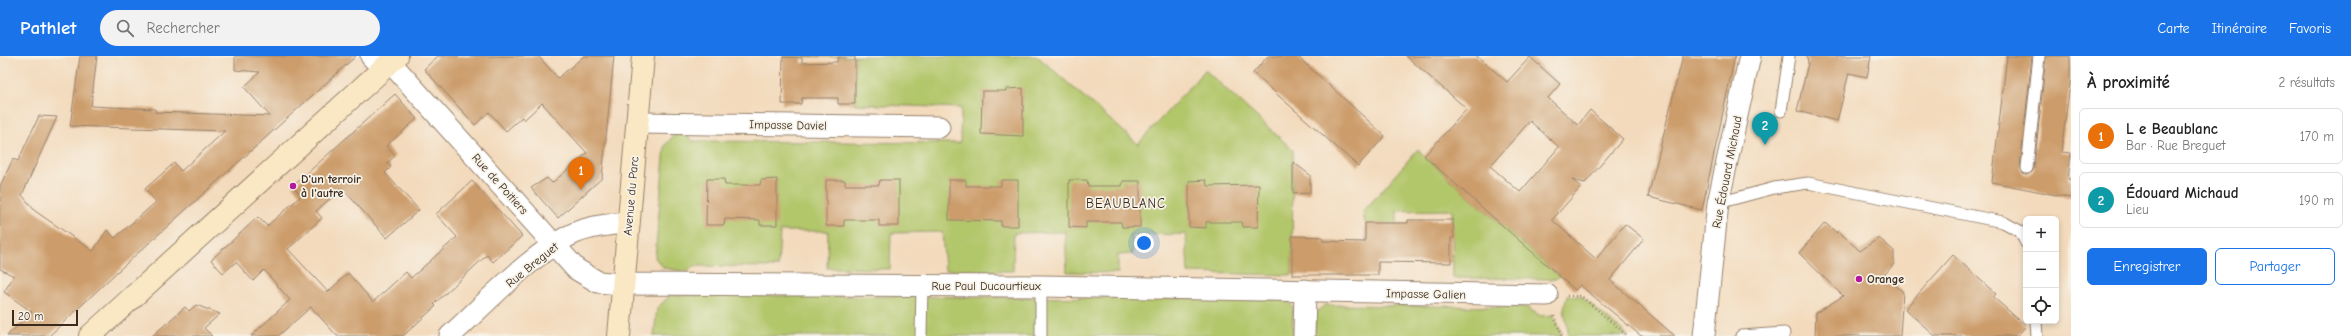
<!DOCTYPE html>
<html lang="fr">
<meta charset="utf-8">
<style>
body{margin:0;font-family:"Comic Neue",sans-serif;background:#f2f2f2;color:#222}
.controls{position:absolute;right:12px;bottom:12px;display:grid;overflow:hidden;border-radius:6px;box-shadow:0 2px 6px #0003}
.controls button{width:36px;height:36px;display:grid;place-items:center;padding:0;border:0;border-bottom:1px solid #e0e0e0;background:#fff;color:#222;font:20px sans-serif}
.scale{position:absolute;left:12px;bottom:10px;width:66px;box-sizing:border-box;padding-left:4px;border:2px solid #3b2a1e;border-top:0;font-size:11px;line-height:14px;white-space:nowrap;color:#3b2a1e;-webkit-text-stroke:3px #f7f3e8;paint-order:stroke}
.you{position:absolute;left:1144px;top:187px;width:14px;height:14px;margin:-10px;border:3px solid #fff;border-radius:50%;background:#1a73e8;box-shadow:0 0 0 6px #1a73e833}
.badge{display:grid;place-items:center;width:26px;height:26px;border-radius:50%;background:#1a73e8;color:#fff;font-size:13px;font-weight:700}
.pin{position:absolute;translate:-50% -33px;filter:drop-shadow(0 1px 2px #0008)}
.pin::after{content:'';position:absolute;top:21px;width:14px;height:12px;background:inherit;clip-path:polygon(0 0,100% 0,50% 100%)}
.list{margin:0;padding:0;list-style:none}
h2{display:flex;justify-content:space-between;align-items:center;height:52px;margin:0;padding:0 16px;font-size:17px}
h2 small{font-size:13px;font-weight:400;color:#767676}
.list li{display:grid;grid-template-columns:26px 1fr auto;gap:12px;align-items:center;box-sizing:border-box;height:56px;margin:0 8px 8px;padding:0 8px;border:1px solid #e0e0e0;border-radius:6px}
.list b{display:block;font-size:15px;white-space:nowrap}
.list p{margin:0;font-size:13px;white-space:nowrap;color:#767676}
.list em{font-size:13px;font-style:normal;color:#767676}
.actions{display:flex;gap:8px;padding:12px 16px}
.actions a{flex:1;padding:9px 0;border:1px solid #1a73e8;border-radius:6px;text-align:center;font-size:14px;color:#1a73e8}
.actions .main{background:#1a73e8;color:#fff}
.icon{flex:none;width:22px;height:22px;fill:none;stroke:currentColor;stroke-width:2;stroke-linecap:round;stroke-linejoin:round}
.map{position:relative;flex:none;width:2071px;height:280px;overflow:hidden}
header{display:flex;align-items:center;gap:24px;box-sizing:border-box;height:56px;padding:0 20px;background:#1a73e8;color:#fff}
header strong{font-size:19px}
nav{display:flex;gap:22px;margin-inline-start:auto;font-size:14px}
.search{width:280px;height:36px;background:#f2f2f2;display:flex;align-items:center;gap:10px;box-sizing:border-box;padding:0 14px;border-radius:22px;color:#767676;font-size:15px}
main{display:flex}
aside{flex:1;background:#fff}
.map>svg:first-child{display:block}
</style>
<header>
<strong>Pathlet</strong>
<div class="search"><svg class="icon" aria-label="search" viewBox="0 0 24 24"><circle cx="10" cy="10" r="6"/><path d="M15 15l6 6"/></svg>Rechercher</div>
<nav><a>Carte</a><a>Itinéraire</a><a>Favoris</a></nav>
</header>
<main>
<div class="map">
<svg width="2071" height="280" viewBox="0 0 2071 280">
<rect width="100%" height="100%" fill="#f7f3e8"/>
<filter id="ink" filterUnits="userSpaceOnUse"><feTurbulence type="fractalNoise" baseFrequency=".025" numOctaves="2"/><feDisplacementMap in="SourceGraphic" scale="8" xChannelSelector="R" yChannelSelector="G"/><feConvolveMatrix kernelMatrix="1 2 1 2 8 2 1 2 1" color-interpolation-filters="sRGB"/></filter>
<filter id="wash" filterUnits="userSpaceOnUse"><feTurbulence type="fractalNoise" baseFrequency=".012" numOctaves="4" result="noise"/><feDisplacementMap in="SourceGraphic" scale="16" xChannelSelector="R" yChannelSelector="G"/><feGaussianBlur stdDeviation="0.9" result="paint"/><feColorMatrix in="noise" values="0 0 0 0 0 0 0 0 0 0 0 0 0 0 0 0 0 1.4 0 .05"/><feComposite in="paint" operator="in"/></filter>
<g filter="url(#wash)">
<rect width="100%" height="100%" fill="#f3dabc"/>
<!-- green -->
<g fill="#b2c66b" stroke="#767844">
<path d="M782,0H1037L1138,88L1205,14L1293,94L1292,219L1188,217L1186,178L1132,179L1133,198L1118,199V217L1067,216L1065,176L1014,177L1013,215L945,214L942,176L891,177L890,213L827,212L828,175H780L778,211L694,210L687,216L664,212L655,202L665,90L673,80L685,79L693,85L960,87L961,52L855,48V1Z"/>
<path d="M1418,93L1424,100L1559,220L1556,223L1453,222L1452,154L1397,155V187L1365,167L1363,156Z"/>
<path d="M671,239L1286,243L1293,251V280H654L657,252Z"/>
<path d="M1567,240H1581L1628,280H1569L1564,253Z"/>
<path d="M1325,249L1525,251L1541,260L1554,259L1562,280H1315L1316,256Z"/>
</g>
<g id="blocks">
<!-- building -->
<g fill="#cc9c6a" fill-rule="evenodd">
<path d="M80,0H97L91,50L155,53V56L270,60L244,31L260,16L235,14V0H356L118,215L49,280H7L32,256L4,236L14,220L0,213V130L13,103L18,105L39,60L57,61L22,139L35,155L93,195L107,174L115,182L156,146L145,133L174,107L181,115L225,75L70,70Z"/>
<path d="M438,0H538L558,22L584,0H614L602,122L558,162L531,132L547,122L552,127L587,97L542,47L524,64L522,61L506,75L489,56L475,69L424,13Z"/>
<path d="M1268,0H1297L1385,80L1358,110L1253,17Z"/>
<path d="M1406,0H1477L1507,26L1530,1L1560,28L1548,42L1578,69L1590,54L1623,83L1585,127L1572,124L1581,131L1552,164L1596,203L1625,168L1644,183L1610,224L1675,280H1641L1580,229L1575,234L1424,100L1467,53ZM1530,65L1559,91L1520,136L1490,110Z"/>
<path d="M1683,0H1735L1702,154L1648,141Z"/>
<path d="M1807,0H1871L1867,21L1849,17L1837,65L1797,55L1808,7Z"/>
<path d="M2007,0H2032L2020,111L2023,117L2027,119L2032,116L2034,113L2046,0H2070V28L2061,96L2071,97L2068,123L2071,124V142L1992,126Z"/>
<path d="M783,1L802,2V7L837,6L838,1H855V48H838V42H802L801,48H782Z"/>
<path d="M1023,32V80L981,78L982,35H1006V33Z"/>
<path d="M395,38L417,63L386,90L395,100L387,107L391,111L385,117L419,154L387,182L342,132L316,155L322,162L288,193L328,236L348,217L373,246L406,216L411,222L457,181L436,158L472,125L522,180L493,206L487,199L434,248L436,250L403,280H337L311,251L278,280H251L290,244L264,214L253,225L236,206L223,217L211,204L258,161L267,170L301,140L293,130Z"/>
<path d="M1293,106L1310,119V137L1293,138Z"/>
<path d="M707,123H724L725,129H760L761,124L777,123V169H760V164L725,163L724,169H706Z"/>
<path d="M826,124H845V129H879L880,124H899V170H879V164H844V170H826Z"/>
<path d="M949,124H966V130H1001V124H1018V170H1001V165L949,164Z"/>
<path d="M1069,124H1087L1088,130H1122L1123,125H1140V171H1122L1121,166H1086V172L1069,171Z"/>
<path d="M1206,124L1207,130L1259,129L1258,171H1243L1242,166H1206V172L1189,171V125Z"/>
<path d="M1408,164H1453L1454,182H1451V207L1378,206V219H1292V180L1322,181L1323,185L1365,186V167H1408Z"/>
<path d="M1825,167L1837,177L1838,175L1860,195L1879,182L1894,195V208L1884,219L1903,236L1900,280H1815L1816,257L1843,240L1799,197Z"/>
<path d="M1953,199L1996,238L1993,241L2026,270L2017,280H1935L1905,253Z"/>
<path d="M196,249L220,258L204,272L212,280H152L185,251L189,255Z"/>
</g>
</g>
</g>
<g filter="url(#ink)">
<use href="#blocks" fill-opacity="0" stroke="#97826d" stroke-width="1"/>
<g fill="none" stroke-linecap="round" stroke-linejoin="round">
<defs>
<g id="service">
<path d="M1781,55L1789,0"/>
<path d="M2027,112L2039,0"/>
<path d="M1718,147L1774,132L1808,127L2003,166L2020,175L2026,187"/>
<path d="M1041,230V280"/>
<path d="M2036,265L2037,280"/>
<path d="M921,280L922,229"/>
<path d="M1741,280L1784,277L1783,280"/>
</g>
<g id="minor">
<path d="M371,0L383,12"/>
<path d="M390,6L576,213L598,226L622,228L1041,230L1547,239"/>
<path d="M638,67L939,71"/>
<path d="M450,280C484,249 534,195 575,177C591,170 612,168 629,167"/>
<path d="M1304,280L1305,234"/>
<path d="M1704,280L1718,147L1750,0"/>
</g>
<g id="secondary">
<path d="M90,280L397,0"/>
<path d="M619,280L643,0"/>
</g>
</defs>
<!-- service casing -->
<use href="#service" stroke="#97826d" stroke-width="13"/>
<!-- minor casing -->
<use href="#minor" stroke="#97826d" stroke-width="23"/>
<!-- secondary casing -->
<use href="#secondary" stroke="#97826d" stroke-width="24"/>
<!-- path -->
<g stroke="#97826d" stroke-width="2.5" stroke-dasharray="1 3" stroke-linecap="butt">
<path d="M1567,240H1581L1628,280"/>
<path d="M1554,260L1562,280"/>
</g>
<!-- service -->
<use href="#service" stroke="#fff" stroke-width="11"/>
<!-- minor -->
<use href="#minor" stroke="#fff" stroke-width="21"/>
<!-- secondary -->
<use href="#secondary" stroke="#fae7c3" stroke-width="22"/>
</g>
</g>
<!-- markers -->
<g fill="#b5179e" stroke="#f7f3e8" stroke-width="1.5">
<circle cx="293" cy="130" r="4"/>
<circle cx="1859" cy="223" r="4"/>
</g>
<g text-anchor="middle" stroke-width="3.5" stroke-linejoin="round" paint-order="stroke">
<!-- street labels -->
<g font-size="12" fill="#3b2a1e" stroke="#f7f3e8">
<text transform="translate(788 69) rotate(1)" y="4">Impasse Daviel</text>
<text transform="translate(1727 116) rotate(-79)" y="4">Rue Édouard Michaud</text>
<text transform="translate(500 128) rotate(48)" y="4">Rue de Poitiers</text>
<text transform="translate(631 140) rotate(-85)" y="4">Avenue du Parc</text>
<text transform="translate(532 209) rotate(-39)" y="4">Rue Breguet</text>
<text x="986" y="234">Rue Paul Ducourtieux</text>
<text transform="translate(1426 238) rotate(1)" y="4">Impasse Galien</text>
</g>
<!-- poi labels -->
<g font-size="12" font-weight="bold" fill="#3b2a1e" stroke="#f7f3e8" text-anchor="start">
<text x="301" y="127">D'un terroir<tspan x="301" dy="14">à l'autre</tspan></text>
<text x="1867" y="227">Orange</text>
</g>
<!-- neighbourhood labels -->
<g font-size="13" letter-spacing="1" fill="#3b2a1e" stroke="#f7f3e8">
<text x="1126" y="152">BEAUBLANC</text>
</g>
</g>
</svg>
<div class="controls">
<button>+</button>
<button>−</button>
<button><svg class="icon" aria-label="locate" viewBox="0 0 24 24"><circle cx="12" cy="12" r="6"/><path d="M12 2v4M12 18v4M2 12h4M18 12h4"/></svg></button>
</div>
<div class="scale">20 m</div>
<div class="you"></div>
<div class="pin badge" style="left:581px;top:134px;background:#e8710a">1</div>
<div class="pin badge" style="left:1765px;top:89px;background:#0f9aa8">2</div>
</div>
<aside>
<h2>À proximité<small>2 résultats</small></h2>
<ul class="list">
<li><span class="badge" style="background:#e8710a">1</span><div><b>L e Beaublanc</b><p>Bar · Rue Breguet</p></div><em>170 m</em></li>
<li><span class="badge" style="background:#0f9aa8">2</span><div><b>Édouard Michaud</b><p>Lieu</p></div><em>190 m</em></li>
</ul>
<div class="actions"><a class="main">Enregistrer</a><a>Partager</a></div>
</aside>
</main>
